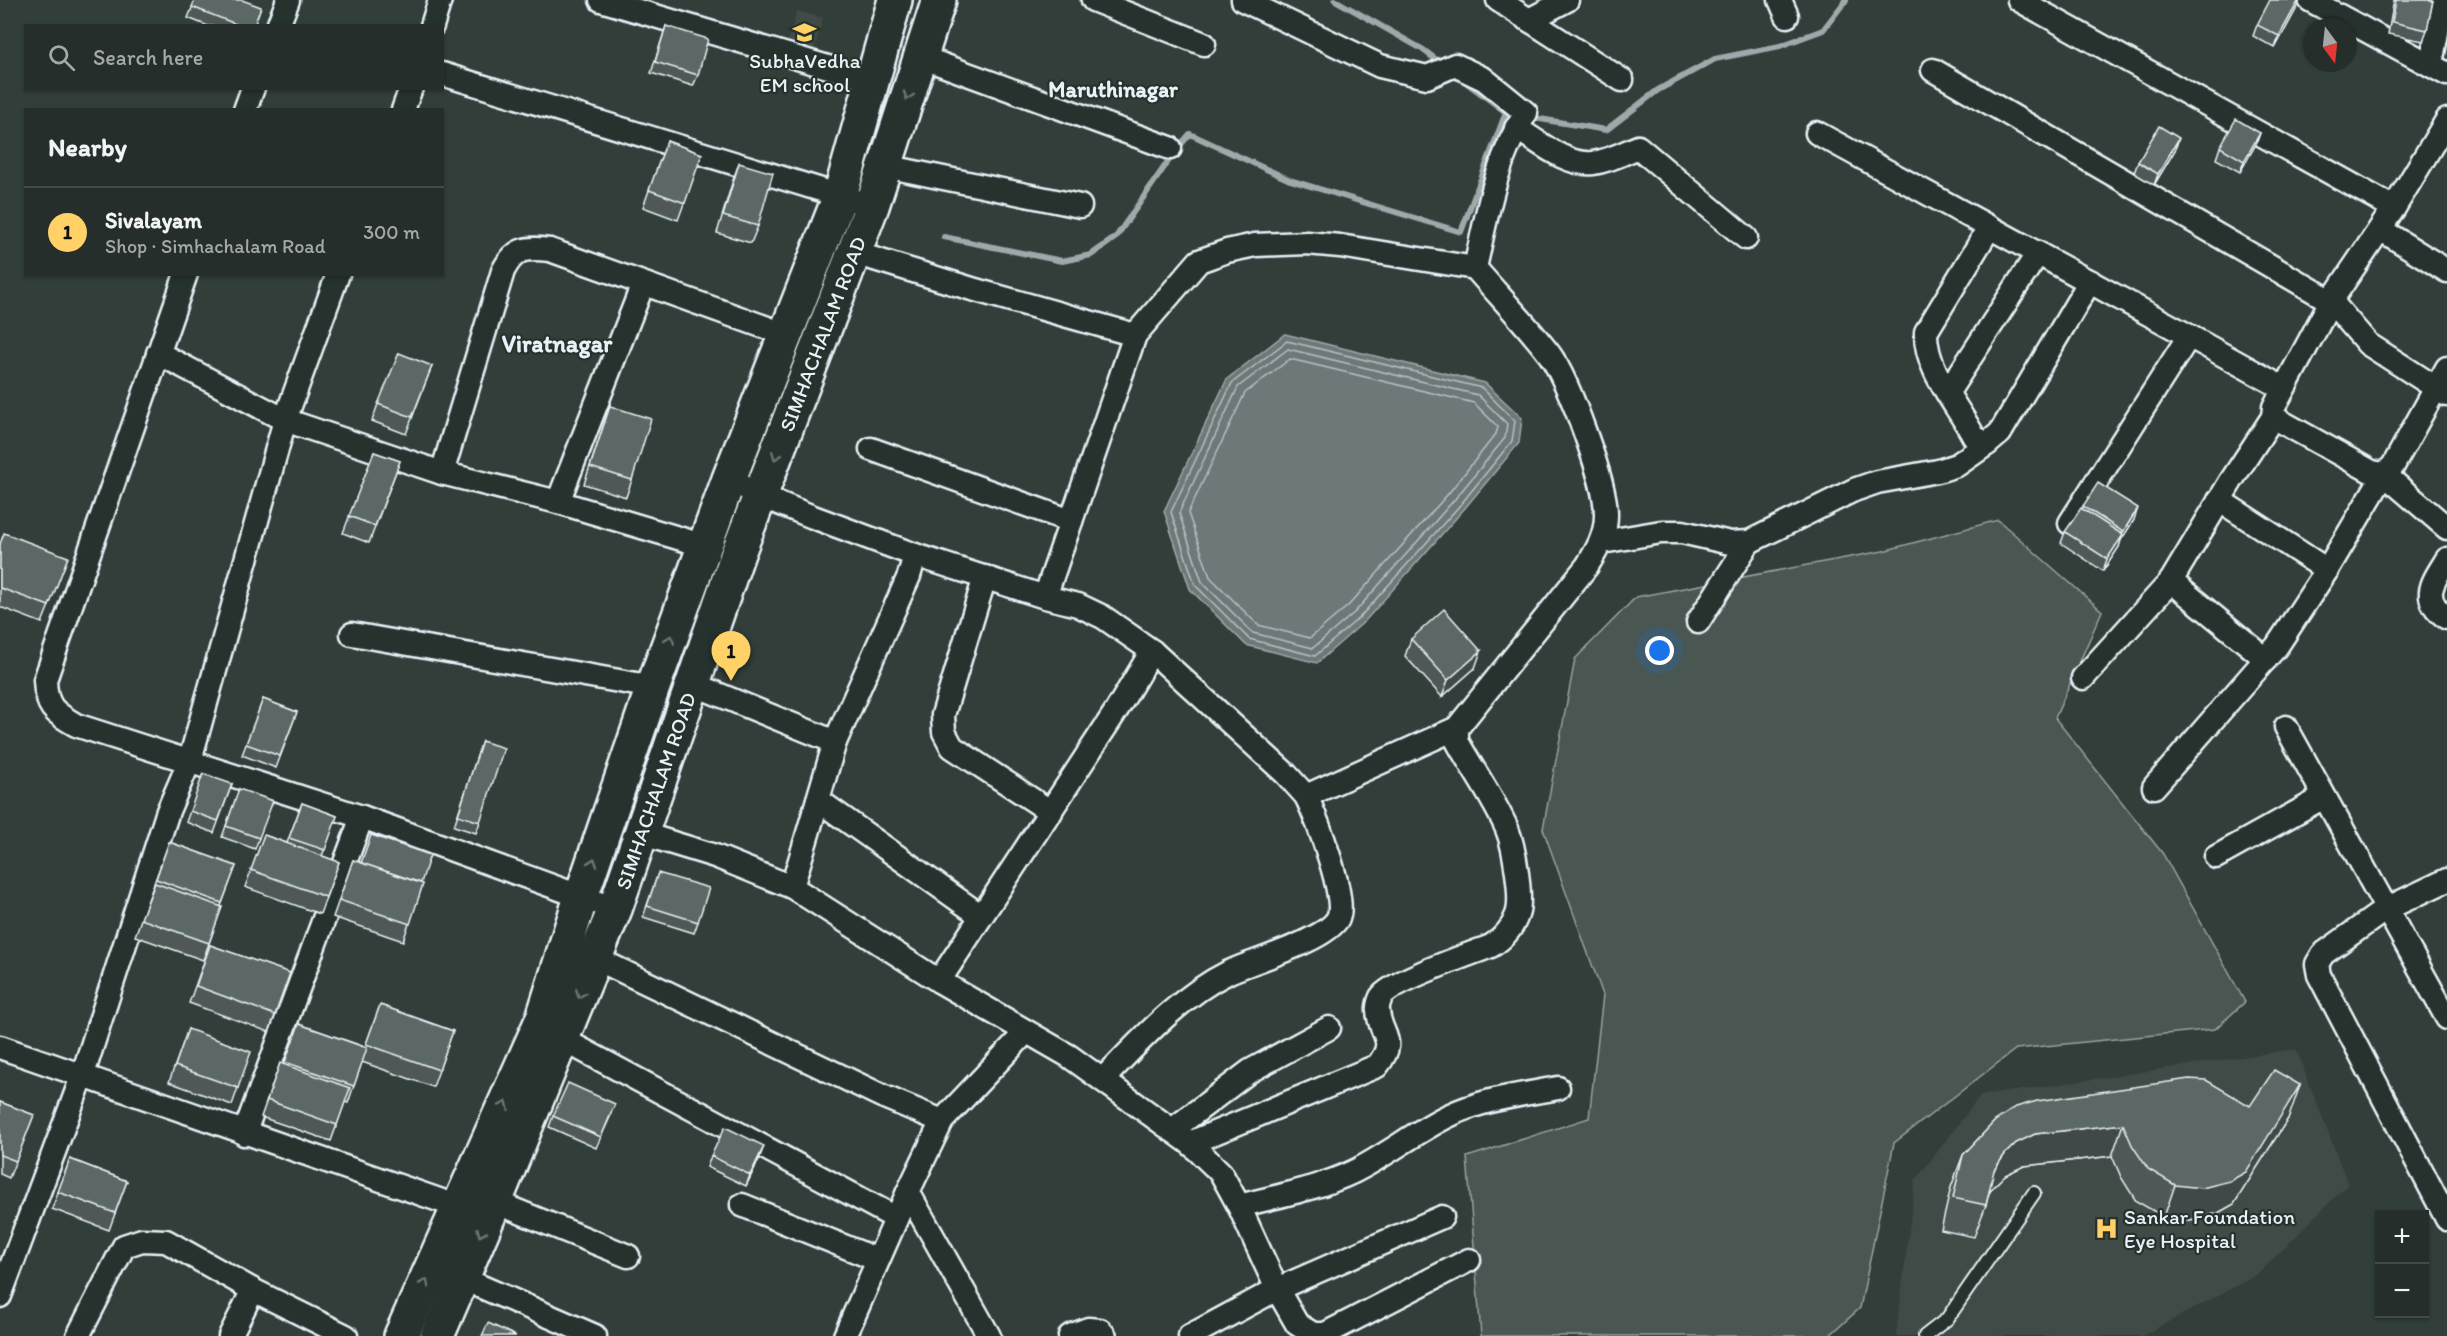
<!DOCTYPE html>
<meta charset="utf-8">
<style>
body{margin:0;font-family:Itim,sans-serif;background:#323a37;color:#f1f3f6}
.controls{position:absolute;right:18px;bottom:18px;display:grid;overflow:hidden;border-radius:0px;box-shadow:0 2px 4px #0004}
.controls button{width:54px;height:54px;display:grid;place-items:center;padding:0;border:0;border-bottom:2px solid #424a47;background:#262e2b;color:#f1f3f6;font:30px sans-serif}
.compass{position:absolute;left:2303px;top:18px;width:54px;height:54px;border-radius:50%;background:#262e2b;box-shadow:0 2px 4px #0004;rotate:165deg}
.you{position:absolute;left:1660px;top:651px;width:21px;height:21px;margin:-15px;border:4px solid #fff;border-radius:50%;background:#1a73e8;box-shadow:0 0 0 9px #1a73e833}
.badge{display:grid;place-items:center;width:39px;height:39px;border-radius:50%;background:#ffd166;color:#111;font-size:20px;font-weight:700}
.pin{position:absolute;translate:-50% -50px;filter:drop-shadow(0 2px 3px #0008)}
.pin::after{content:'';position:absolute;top:32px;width:21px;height:18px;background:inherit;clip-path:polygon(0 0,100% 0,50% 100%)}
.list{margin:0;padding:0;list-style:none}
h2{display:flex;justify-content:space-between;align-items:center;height:78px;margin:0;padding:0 24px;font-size:26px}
h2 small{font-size:20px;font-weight:400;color:#a4a8a9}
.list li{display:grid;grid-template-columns:39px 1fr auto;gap:18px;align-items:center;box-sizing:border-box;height:90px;padding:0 24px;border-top:2px solid #424a47}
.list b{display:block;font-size:22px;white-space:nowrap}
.list p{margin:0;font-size:20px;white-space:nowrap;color:#a4a8a9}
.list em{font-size:20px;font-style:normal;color:#a4a8a9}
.icon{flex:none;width:33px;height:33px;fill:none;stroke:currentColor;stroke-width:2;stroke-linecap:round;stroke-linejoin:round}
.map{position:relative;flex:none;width:2447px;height:1336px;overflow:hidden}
.search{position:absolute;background:#262e2b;box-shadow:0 2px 4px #0004;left:24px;top:24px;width:420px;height:66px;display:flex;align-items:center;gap:15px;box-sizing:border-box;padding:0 21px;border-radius:0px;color:#a4a8a9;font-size:22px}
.panel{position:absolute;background:#262e2b;box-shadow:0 2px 4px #0004;left:24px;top:108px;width:420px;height:168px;border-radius:0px}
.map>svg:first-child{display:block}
</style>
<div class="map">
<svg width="2447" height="1336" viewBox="0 0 2447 1336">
<rect width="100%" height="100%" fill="#323e39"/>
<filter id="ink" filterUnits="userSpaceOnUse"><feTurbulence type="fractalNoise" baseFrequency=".0167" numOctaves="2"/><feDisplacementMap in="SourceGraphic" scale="12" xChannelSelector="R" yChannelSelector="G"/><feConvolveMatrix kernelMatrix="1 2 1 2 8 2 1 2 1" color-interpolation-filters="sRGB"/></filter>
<g filter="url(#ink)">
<!-- built -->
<g fill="#3f4b46">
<path d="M797,11L823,18L813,55L786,47Z"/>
<path d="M2296,1049L2348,1184L2258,1274L2142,1336H1896L1915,1181L1980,1096Z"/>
</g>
<!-- green -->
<path fill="#495651" stroke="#98a4a4" stroke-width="1.5" d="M1998,520L2102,611L2055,718L2163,854L2245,1002L2215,1029L2016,1049L1894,1143L1860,1308L1829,1336H1481L1467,1157L1589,1118L1603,995L1543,829L1575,659L1636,597L1883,551Z"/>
<!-- water -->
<path fill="#6d7978" stroke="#9ea9ab" stroke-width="1.5" d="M1285,334L1485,383L1522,418L1519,443L1465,508L1365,621L1317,663L1246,645L1190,589L1164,511L1227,379Z"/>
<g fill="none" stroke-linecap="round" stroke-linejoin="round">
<!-- shore -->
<g stroke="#b7c1c5" stroke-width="1.5">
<path d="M1287,341L1482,388L1515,421L1512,441L1461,504L1360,617L1315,656L1249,639L1195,585L1171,512L1232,383Z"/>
<path d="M1288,349L1478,395L1507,424L1505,438L1455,499L1355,612L1313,648L1253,633L1202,582L1179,513L1238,387Z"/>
<path d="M1290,359L1474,403L1498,427L1496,434L1448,494L1349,605L1310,638L1258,625L1210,577L1188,513L1245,393Z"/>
</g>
<!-- stream -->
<g stroke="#9ea9ab" stroke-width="6">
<path d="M1335,0L1422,49L1442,64"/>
<path d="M1463,80L1506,112"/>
<path d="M1528,117L1606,130L1658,90L1715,59L1780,46L1823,30L1846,0"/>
<path d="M944,237L1062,261L1091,255L1116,237L1176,150L1190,134L1290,180L1461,232L1506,112L1515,114"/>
</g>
<defs>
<path id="service" d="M1925,1336L1947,1319L2034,1193"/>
<g id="minor">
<path d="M601,0L872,80"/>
<path d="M1093,0L1204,44"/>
<path d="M1243,0L1380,66L1427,77L1455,65L1484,79L1526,113C1496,158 1487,215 1475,268"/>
<path d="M1498,0L1622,80"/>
<path d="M1780,0L1787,16"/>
<path d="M2019,0L2394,208"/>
<path d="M2310,0L2447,74"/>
<path d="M1529,20L1567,0"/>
<path d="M278,26L288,0"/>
<path d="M432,26L440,0"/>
<path d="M921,57L1170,148"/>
<path d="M2431,64L2443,0"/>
<path d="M1933,70L2331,301L2368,344L2447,395"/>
<path d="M442,74L854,200"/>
<path d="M245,110L253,88"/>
<path d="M403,110L411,88"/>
<path d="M2447,120L2394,208L2331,301L2274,407L2273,417L2372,472L2384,474L2393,466L2447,368"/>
<path d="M1516,128C1538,141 1566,166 1593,163C1609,161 1624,153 1638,147L1746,238"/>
<path d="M1817,133L2189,336L2070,523"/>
<path d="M885,166L1080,206"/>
<path d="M1989,228L1926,332C1925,370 1957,404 1974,437L1987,444L2000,433L2090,281"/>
<path d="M2380,229L2447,271"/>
<path d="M855,253L972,289L1135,335"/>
<path d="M186,274L45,680C46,707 53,712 76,725L362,817L615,909"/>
<path d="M2189,336L2283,388"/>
<path d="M158,353L285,420L442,473L558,502L705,546"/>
<path d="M1948,392L2038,253"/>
<path d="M871,449L1071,521"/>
<path d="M442,473L503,271C515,248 525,247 550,250L787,335"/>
<path d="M729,479L761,496L813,517L915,555L1045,597L1078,605L1103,617L1152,651L1286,774L1306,796L1457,728L1587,566C1597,550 1606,535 1606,515C1607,485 1568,380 1550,355C1527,325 1500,297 1475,268L1340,246L1307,243L1255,245L1227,251L1199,261L1135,335L1045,597"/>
<path d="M2219,500L2327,570"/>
<path d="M558,502L643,284"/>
<path d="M1602,542L1661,532H1682L1730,543L1749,542L1854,490L1877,482L1938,471L1957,465L1987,444"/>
<path d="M915,555L909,576L835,742L792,887L939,981L1069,1056L1190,1143L1221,1173L1239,1206L1277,1289L1297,1324L1313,1334H1325L1469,1260"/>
<path d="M2447,559C2433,582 2419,598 2447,618"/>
<path d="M985,577L943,715L944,732L952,747L1051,812"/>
<path d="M2171,581L2266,659"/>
<path d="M1698,622L1749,542"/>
<path d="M352,634L653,687"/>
<path d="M2083,678L2171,581L2231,481L2273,417"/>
<path d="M693,684L835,742"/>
<path d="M2286,727L2447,1018"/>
<path d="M2154,787L2277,646L2327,570L2384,474L2447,528"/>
<path d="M818,800L981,916"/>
<path d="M640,833L715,856L792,887"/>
<path d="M2216,857L2324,797"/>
<path d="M2447,880L2386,909L2323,954L2317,964L2319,975L2447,1219"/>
<path d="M595,958L882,1096L942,1121"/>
<path d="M939,981L1116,711L1152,651"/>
<path d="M562,1039L896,1218"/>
<path d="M0,1047L459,1207"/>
<path d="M1103,1079C1141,1040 1179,997 1229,972C1253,961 1327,940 1338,918C1348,899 1316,817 1306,796"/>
<path d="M1172,1130L1250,1071L1329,1028"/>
<path d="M244,1134L362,817"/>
<path d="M1190,1143L1377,1066C1399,1039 1379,1036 1378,1010C1377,1007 1380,999 1381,997C1391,981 1471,954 1491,946C1504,938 1512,929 1517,915C1523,898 1514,846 1507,829C1494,799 1473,770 1457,741V728"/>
<path d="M908,1192L989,1336"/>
<path d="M495,1202L628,1256"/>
<path d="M742,1205L878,1260"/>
<path d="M1239,1206C1277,1196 1317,1189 1353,1172C1386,1156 1415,1132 1448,1116C1483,1099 1521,1095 1558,1088"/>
<path d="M461,1278L595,1336"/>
<path d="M0,1296L82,1077L168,811L190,760L285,420L338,274"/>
<path d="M78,1336L124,1246L142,1240L166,1241L253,1290L346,1336"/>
<path d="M230,1336L253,1290"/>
<path d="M845,1336L908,1192L942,1121L1026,1032"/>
<path d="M1070,1336L1088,1329L1100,1330L1105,1336"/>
<path d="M1190,1336L1277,1289L1442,1217"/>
</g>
<g id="primary">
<path d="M401,1336L543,1018L581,897L653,687L729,479L840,196L895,0"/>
<path d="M437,1336L499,1192L615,909L738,553L872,206L939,0"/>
</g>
</defs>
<!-- service casing -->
<use href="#service" stroke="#e8f1f8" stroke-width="16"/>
<!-- minor casing -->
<use href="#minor" stroke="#e8f1f8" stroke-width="27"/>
<!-- primary casing -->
<use href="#primary" stroke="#e8f1f8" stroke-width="38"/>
<!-- service -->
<use href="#service" stroke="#26332d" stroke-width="12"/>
<!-- minor -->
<use href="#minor" stroke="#26332d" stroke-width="22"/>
<!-- primary -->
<use href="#primary" stroke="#26332d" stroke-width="33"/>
</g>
<!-- wall -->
<g fill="#4f5957" stroke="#e8f1f8" stroke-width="1.5">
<path d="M195,0L254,26H208L188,18Z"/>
<path d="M2394,0H2433L2427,30L2423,41L2388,34Z"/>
<path d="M2298,6L2275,48L2253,36L2257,25Z"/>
<path d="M666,26L698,75L693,86L651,73Z"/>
<path d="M2260,133L2256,144L2240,172L2216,159L2220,147Z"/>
<path d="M667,141L702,154L678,220L643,207Z"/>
<path d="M2175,150L2154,185L2134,173L2138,162Z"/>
<path d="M739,163L758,226L751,243L717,233L733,180Z"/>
<path d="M432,366L406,434L372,421L378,404Z"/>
<path d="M610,406L632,480L626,497L584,484Z"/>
<path d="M374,452L400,461L369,543L343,533Z"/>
<path d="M2083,506L2134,520L2121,540L2119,547L2103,571L2061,543L2065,532L2082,509Z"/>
<path d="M0,544L68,557L42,623L0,607Z"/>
<path d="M1411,639L1475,668L1442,697L1405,656Z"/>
<path d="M263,699L297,712L276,768L242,755Z"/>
<path d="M482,741L480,822L476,833L454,826Z"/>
<path d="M232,784L214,833L186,822L190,811Z"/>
<path d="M239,789L259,838L255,849L222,837Z"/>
<path d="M302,803L337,816L322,856L339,862L320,914L245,887L264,835L287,843Z"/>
<path d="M169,842L236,866L221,906L222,907L203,960L135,936Z"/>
<path d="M353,860L423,884L403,941L333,917Z"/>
<path d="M658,873L698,922L694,933L643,917Z"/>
<path d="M210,945L290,973L269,1032L189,1003Z"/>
<path d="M380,1005L453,1031L433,1087L362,1062L348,1103L345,1102L331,1141L261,1117L280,1063L284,1065L299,1024L365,1047Z"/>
<path d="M188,1029L238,1088L232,1105L169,1082Z"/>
<path d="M0,1102L34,1115L9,1178L0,1174Z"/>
<path d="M2250,1106L2289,1117L2234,1204L2218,1213L2190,1220L2164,1217L2136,1201L2121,1177L2112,1156L2024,1166L2005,1175L1993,1187L1989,1193L1986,1205L1974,1237L1941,1230L1951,1187L1963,1155L1995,1121Z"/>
<path d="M611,1115L596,1148L549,1127L553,1116Z"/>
<path d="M711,1156L760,1157L746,1186L707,1167Z"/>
<path d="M70,1159L127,1181L109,1230L52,1209Z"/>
</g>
<!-- shaded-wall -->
<g fill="#404947" stroke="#e8f1f8" stroke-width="1.5">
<path d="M2299,0H2300L2298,6L2275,48L2279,36Z"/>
<path d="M2260,133L2256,144L2240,172L2244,161Z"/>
<path d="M2179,138L2175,150L2154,185L2158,174Z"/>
<path d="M2138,508L2134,520L2121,540L2119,547L2103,571L2107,559L2120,539L2123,532Z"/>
<path d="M1481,651L1475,668L1442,697L1448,680Z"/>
<path d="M2300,1085L2289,1117L2234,1204L2218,1213L2190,1220L2164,1217L2175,1185Z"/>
<path d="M2123,1124L2112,1156L2024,1166L2005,1175L1993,1187L1983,1202L1994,1170L2005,1154L2016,1143L2035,1134Z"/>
<path d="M764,1146L760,1157L746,1186L750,1175Z"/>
</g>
<!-- building -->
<g fill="#5c6865" stroke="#e8f1f8" stroke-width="1.5">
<path d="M195,0H242L261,7L254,26H241L192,7Z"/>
<path d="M2270,0H2299L2279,36L2257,25Z"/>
<path d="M2396,0H2433L2427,30L2392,22Z"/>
<path d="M666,26L708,39L698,75L655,62Z"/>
<path d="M2236,119L2260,133L2244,161L2220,147Z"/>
<path d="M2159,126L2179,138L2158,174L2138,162Z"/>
<path d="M667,141L702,154L685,203L649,190Z"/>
<path d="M739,163L773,173L758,226L723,216Z"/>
<path d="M399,353L432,366L412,417L378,404Z"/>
<path d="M610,406L651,419L632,480L590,467Z"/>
<path d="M374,452L400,461L375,526L349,516Z"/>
<path d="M2098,483L2138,508L2123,532L2083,506Z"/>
<path d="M2081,508L2123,535L2107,559L2065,532Z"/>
<path d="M4,533L68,557L49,606L0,588V544Z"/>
<path d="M1444,609L1481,651L1448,680L1411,639Z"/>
<path d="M263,699L297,712L280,756L246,744Z"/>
<path d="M482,741L504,748L480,822L458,815Z"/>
<path d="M203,774L232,784L218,821L190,811Z"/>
<path d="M239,789L273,801L259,838L226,826Z"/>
<path d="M302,803L337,816L325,850L289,838Z"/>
<path d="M264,835L339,862L326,897L251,870Z"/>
<path d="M371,835L430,855L421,883L361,863Z"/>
<path d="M169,842L236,866L222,903L156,879Z"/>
<path d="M353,860L423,884L410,924L339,900Z"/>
<path d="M658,873L709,888L698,922L647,906Z"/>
<path d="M155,883L222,907L209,943L141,919Z"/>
<path d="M210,945L290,973L275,1015L196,986Z"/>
<path d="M380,1005L453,1031L439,1070L366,1044Z"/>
<path d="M299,1024L367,1048L354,1086L285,1062Z"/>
<path d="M188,1029L251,1052L238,1088L175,1066Z"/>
<path d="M280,1063L350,1088L337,1125L267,1100Z"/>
<path d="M2274,1070L2300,1085L2246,1172L2230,1181L2202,1188L2175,1185L2148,1169L2132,1145L2123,1124L2035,1134L2016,1143L2005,1154L1994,1170L1986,1205L1953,1198L1963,1155L1995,1121L2016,1107L2037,1101L2189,1079L2206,1080L2250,1106Z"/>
<path d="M568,1083L615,1104L601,1137L553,1116Z"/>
<path d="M0,1102L34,1115L16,1161L0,1155Z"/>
<path d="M725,1127L764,1146L750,1175L711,1156Z"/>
<path d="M70,1159L127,1181L115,1213L58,1192Z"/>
<path d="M488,1323L516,1336H482Z"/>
</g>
<!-- one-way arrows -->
<defs><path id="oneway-chevron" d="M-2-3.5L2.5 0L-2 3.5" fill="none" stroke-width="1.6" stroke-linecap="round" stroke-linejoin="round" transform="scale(1.5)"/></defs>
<g stroke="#6a7674">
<use href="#oneway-chevron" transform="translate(908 96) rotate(108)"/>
<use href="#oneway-chevron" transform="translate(776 456) rotate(111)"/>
<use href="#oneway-chevron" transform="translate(670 639) rotate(-70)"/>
<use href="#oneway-chevron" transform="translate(593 862) rotate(-71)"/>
<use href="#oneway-chevron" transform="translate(580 994) rotate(112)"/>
<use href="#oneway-chevron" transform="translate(505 1105) rotate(-66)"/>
<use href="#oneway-chevron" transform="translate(481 1233) rotate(114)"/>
<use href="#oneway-chevron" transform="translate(425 1283) rotate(-66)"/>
</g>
</g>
<!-- icons -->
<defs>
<symbol id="school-bare" viewBox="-9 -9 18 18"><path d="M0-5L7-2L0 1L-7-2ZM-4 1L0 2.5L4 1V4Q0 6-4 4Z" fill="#ffd166" stroke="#26332d" stroke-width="2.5" paint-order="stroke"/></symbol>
<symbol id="hospital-bare" viewBox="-9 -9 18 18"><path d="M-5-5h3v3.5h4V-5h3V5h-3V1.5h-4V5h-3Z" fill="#ffd166" stroke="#26332d" stroke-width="2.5" paint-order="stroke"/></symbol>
</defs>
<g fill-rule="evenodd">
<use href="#school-bare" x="788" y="16" width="33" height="33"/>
<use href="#hospital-bare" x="2090" y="1212" width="33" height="33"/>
</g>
<g text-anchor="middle" stroke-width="4.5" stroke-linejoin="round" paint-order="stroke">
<!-- poi labels -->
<g font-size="21" fill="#e8f1f8" stroke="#26332d">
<text x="805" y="68">SubhaVedha<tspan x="805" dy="24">EM school</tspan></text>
<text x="2124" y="1224" text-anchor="start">Sankar Foundation<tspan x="2124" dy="24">Eye Hospital</tspan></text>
</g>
<!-- street labels -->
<g font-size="21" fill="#e8f1f8" stroke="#26332d">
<text transform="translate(823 334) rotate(-69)" y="7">SIMHACHALAM ROAD</text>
<text transform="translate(656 791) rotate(-71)" y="7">SIMHACHALAM ROAD</text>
</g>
<!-- neighbourhood labels -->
<g font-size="22" font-weight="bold" fill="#e8f1f8" stroke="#26332d">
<text x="1113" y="97">Maruthinagar</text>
</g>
<!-- quarter labels -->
<g font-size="24" font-weight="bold" fill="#e8f1f8" stroke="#26332d">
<text x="557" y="352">Viratnagar</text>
</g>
</g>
</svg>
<div class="controls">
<button>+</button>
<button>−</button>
</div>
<svg class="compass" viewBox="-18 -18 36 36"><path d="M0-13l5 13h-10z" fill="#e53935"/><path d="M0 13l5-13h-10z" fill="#a4a8a9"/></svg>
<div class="you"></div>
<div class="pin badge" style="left:731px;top:681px">1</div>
<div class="search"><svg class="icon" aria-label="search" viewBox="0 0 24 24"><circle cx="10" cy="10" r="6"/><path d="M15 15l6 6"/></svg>Search here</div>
<section class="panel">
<h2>Nearby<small></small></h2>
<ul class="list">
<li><span class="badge">1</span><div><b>Sivalayam</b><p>Shop · Simhachalam Road</p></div><em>300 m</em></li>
</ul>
</section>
</div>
